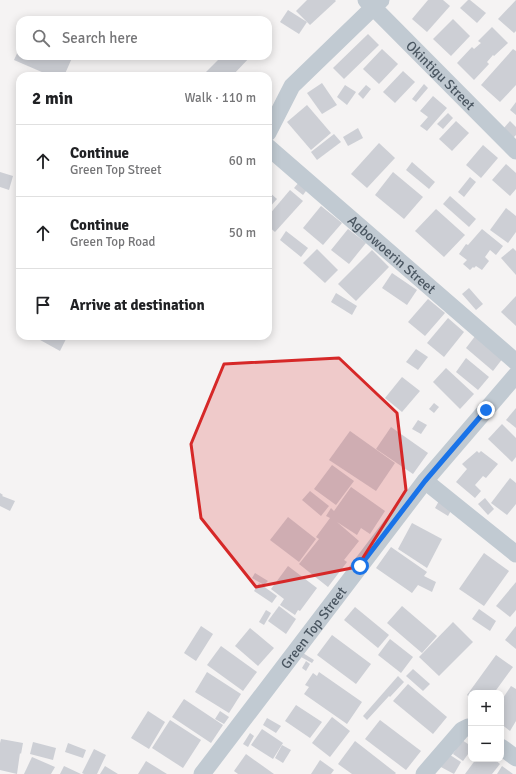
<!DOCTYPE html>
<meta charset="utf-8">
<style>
body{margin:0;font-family:Signika,sans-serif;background:#f2f2f2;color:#202124}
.controls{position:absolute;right:12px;bottom:12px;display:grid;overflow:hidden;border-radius:8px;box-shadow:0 2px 10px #0003}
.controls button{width:36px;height:36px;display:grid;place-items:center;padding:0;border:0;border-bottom:1px solid #e0e0e0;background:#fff;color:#202124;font:20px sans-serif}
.stop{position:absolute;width:12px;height:12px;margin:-9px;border:3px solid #1a73e8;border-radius:50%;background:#fff}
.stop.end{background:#1a73e8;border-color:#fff;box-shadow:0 1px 4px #0008}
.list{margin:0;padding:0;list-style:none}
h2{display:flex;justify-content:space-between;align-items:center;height:52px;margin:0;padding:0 16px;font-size:17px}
h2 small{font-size:13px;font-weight:400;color:#757577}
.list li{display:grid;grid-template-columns:26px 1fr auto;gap:12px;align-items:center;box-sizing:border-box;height:72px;padding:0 16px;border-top:1px solid #e0e0e0}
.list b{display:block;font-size:15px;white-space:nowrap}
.list p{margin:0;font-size:13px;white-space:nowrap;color:#757577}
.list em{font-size:13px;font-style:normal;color:#757577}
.icon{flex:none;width:22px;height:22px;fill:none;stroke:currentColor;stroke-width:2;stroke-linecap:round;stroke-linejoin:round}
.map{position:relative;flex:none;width:516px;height:774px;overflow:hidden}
.search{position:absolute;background:#fff;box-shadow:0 2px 10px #0003;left:16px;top:16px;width:256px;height:44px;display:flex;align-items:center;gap:10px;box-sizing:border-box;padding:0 14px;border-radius:12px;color:#757577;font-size:15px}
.panel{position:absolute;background:#fff;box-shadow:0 2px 10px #0003;left:16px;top:72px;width:256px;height:268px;border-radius:12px}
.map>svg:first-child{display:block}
</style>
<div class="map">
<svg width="516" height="774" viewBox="0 0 516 774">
<rect width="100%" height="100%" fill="#f5f3f3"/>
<!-- building -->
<g fill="#cdcfd5">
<path d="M307,0H335L336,1L310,25L296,11Z"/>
<path d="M428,0H443L450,6L427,32L412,19Z"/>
<path d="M468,0H470L486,13L477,23L460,8Z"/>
<path d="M516,0V31L514,33L498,19Z"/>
<path d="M288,10L307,22L299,34L280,22Z"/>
<path d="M453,19L470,36L451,56L433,39Z"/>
<path d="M492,27L508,43L494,56L493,55L487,62L489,64L474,80L457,63L472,47L474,49L481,43L478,41Z"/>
<path d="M368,34L379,45L344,79L333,68Z"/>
<path d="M20,47V56H67L72,58L64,76H51L14,60Z"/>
<path d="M382,49L398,64L379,84L363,69Z"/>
<path d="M513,49L516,51V85L500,102L481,85Z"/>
<path d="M222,56H251L232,76H202Z"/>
<path d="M403,71L415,82L395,103L383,92Z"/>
<path d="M322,83L337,105L322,114L307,93Z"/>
<path d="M424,84L428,88L416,102L412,99Z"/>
<path d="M345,85L356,92L347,105L337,97Z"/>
<path d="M366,85L371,89L363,99L358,94Z"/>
<path d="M433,96L447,108L427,131L420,126L428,117L420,111Z"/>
<path d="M516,102V115L510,110Z"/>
<path d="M307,105L331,133L311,150L287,122Z"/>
<path d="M448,113L453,118L443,129L437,124Z"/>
<path d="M456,121L469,133L452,151L439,139Z"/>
<path d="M510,121L516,127V135L513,138L503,129Z"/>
<path d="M358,128L363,138L348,146L343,137Z"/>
<path d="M334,134L341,142L317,160L311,152Z"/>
<path d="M379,143L395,158L367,188L351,174Z"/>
<path d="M483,145L498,158L481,178L466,165Z"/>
<path d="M412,162L435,182L429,189L406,170Z"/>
<path d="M506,164L516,173V189L510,196L492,180Z"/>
<path d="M0,172L13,176L9,190L0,187Z"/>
<path d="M393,172L423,197L404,219L375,195Z"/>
<path d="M470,177L476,182L464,197L458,192Z"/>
<path d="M300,181L309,187L303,195L294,188Z"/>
<path d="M290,190L303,201L275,232L268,226V216Z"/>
<path d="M268,191L277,199L268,209Z"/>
<path d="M450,196L476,219L469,227L443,204Z"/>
<path d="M321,206L342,223L323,245L303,228Z"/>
<path d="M506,208L516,216V232L508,243L490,230Z"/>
<path d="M436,209L465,235L444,257L415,231Z"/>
<path d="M348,229L366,243L349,264L331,250Z"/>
<path d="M482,229L503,246L496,255L490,250L485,257L489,261L482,270L476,266L474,268L473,267L470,270L463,264L467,260L459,254L466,244L468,245Z"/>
<path d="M286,231L308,248L301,257L280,240Z"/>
<path d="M513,248L516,251V275L501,258Z"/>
<path d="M317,249L338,270L325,283L303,263Z"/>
<path d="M372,250L389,267L356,301L338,284Z"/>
<path d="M392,273L417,290L407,305L382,288Z"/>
<path d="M469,288L483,304L476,310L462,294Z"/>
<path d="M336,293L357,306L352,315L331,302Z"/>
<path d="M516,296V326L501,312Z"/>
<path d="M428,299L445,313L425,336L408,322Z"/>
<path d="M448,318L464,332L444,357L427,343Z"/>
<path d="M476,335L503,358L493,371L466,348Z"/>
<path d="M33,336H62L66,339L60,351Z"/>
<path d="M416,349L428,357L418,370L406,362Z"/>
<path d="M466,358L489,377L478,390L456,372Z"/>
<path d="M446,368L474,394L460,409L433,382Z"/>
<path d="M402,377L420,391L402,412L385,398Z"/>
<path d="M434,403L439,407L434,413L429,409Z"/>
<path d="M516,408V428L506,420Z"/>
<path d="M418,420L427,425L421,434L412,429Z"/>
<path d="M502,424L516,438V457L512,462L488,439Z"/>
<path d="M391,427L428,453L413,474L376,449Z"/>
<path d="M350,431L395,463L376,491L329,460Z"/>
<path d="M477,451L479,453L481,451L498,464L486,478L483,476L475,485L481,491L475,498L456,482L467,469L462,464Z"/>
<path d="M332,465L354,481L336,505L314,489Z"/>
<path d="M510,478L516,483V504L507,515L491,503Z"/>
<path d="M351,487L385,511L370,534L361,528L357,535L337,522L359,541L344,560L347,562L328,587L299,564L319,539L316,537L330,518L326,516L331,508L334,511Z"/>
<path d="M310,491L329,506L321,516L302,500Z"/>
<path d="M0,493L3,495L2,496L15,501L10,511L0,506Z"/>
<path d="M485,498L494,509L488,515L478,504Z"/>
<path d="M440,499L453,507L448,516L435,508Z"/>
<path d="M288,517L316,539L299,562L270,540Z"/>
<path d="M412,523L442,539L427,568L398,549Z"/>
<path d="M391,547L427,572L424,576L436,582L432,592L418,585L412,593L376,568Z"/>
<path d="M484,553L509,571L484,606L459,589Z"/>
<path d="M288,566L317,588L300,611L298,610L295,615L280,605L284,599L271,589Z"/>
<path d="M255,573L268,581L264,585L252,578Z"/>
<path d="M516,582V610L510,617L496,606Z"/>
<path d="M259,583L277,596L272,603L254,591Z"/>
<path d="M279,606L296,619L286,634L268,621Z"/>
<path d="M402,606L437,636L422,653L387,623Z"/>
<path d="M355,607L389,635L378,648L344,620Z"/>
<path d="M479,609L496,621L490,631L472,619Z"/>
<path d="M266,610L271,613L264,625L259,622Z"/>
<path d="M453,622L473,642L439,676L419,657Z"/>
<path d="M201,626L213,634L196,661L184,653Z"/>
<path d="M516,626V649L505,640Z"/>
<path d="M250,628L274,648L258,666L235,646Z"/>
<path d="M332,635L371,664L356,684L317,655Z"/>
<path d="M390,639L413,657L401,673L378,655Z"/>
<path d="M221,646L257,672L243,691L207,665Z"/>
<path d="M303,653L314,660L312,663L301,657Z"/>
<path d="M496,655L513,667L494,693H471V698L467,695Z"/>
<path d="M306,661L310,664L306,671L302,668Z"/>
<path d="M413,669L430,684L423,691L406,676Z"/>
<path d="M207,672L241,694L229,713L195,692Z"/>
<path d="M319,672L362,702L347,724L304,694L309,687L305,685L313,673L317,676Z"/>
<path d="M398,676L404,682L390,697L389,696L367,720L363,716Z"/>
<path d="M408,684L447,717L433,734L393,701Z"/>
<path d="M511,686L516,689V721L510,731L501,724V701Z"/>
<path d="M184,699L223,725L211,743L172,717Z"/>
<path d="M296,705L322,722L310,738L285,721Z"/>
<path d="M148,711L165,722L149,749L131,738Z"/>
<path d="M220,711L229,717L224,724L215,719Z"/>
<path d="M332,717L350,731L330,757L312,743Z"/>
<path d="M267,718L281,726L276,733L263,725Z"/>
<path d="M170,720L201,740L183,768L152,748Z"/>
<path d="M380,720L421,751L406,770L365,739Z"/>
<path d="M262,729L283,743L273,759L251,745Z"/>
<path d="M250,733L254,736L248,747L243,744Z"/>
<path d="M1,739L23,743L21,754L20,753L17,774L0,770V743Z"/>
<path d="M462,740L471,746V750L463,761L453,754Z"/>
<path d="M355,741L396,773L395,774H352L338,764Z"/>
<path d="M33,742L56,748L53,760L30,754Z"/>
<path d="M68,743L86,750L83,758L65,752Z"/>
<path d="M282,745L291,750L283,763L275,758Z"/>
<path d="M94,749L106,755L97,774H84L82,773Z"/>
<path d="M447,753L461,762L454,774L439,766Z"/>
<path d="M246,754L274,774H238L234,771Z"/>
<path d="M32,757L55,767L51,774H24Z"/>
<path d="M476,759H494L500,764L492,774H465Z"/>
<path d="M320,760L334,770L331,774H311Z"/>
<path d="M146,761L167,774H138Z"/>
<path d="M64,766L81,774H60Z"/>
<path d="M105,766L118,774H100Z"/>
<path d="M502,766L513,774H497Z"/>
</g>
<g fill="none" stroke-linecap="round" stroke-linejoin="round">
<!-- minor -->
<g stroke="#c1cad2" stroke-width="17">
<path id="s1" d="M366,0L516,151"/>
<path d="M268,133L292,86L381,0"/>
<path id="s2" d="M268,147L516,362"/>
<path d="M425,481L516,554"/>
<path d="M501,747L516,758"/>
<path id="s3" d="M202,774L425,481L516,375"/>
<path d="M424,774L462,730L468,727L471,728"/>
</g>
</g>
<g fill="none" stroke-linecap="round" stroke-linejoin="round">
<!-- route -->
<path stroke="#1a73e8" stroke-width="5" d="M360,566L425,481L486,410"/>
</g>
<!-- marked area -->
<path fill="#d62828" fill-opacity="0.2" stroke="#d62828" stroke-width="3" stroke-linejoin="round" d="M339,358L397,413L406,490L357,567L256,587L201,518L191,444L224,364Z"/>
<g text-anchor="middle" stroke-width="3.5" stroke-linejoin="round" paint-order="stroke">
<!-- street labels -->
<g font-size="14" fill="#4a5661" stroke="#fff">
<text dy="5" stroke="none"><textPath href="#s1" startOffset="106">Okintigu Street</textPath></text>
<text dy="5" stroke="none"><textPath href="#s2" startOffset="164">Agbowoerin Street</textPath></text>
<text dy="5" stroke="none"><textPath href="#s3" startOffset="184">Green Top Street</textPath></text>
</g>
</g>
</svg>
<div class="controls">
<button>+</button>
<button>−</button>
</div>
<div class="stop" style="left:360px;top:566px"></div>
<div class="stop end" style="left:486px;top:410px"></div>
<div class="search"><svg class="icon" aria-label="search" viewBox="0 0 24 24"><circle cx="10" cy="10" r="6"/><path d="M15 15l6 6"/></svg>Search here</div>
<section class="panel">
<h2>2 min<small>Walk · 110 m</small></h2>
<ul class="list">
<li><svg class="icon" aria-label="ahead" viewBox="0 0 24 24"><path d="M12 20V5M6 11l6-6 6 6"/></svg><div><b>Continue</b><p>Green Top Street</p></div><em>60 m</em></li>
<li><svg class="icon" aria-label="ahead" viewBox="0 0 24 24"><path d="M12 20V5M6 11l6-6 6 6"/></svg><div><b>Continue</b><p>Green Top Road</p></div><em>50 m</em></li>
<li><svg class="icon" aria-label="arrive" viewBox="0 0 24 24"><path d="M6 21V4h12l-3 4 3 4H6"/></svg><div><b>Arrive at destination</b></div></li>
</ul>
</section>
</div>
